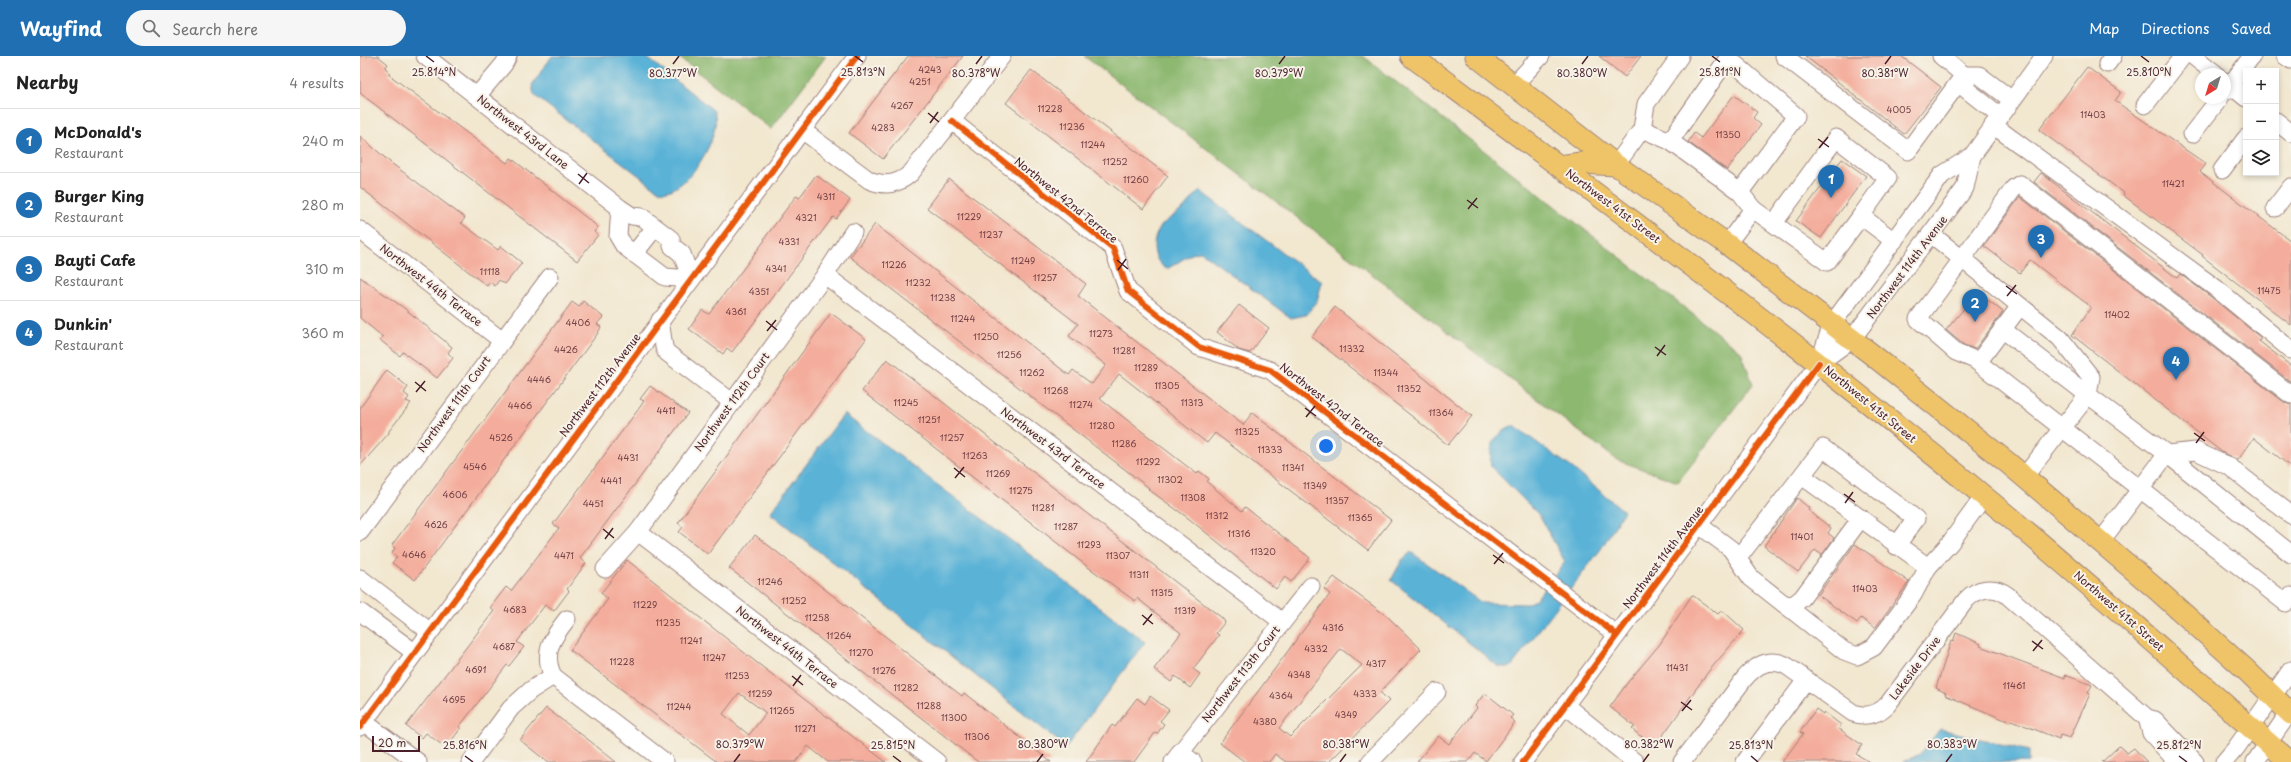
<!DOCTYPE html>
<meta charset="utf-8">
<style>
body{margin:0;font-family:"Playpen Sans",sans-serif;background:#f6f6f6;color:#222}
.controls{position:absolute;right:12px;top:12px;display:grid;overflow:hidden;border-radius:0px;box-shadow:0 2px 6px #0003}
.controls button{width:36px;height:36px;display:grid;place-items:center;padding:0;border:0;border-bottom:1px solid #e0e0e0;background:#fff;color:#222;font:20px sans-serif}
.compass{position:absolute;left:1835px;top:12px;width:36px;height:36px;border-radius:50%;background:#fff;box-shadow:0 2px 6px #0003;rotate:218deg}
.scale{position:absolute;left:12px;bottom:10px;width:48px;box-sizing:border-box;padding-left:4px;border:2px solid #4a1f2b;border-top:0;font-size:11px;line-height:14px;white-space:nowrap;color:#4a1f2b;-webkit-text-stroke:3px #f7f3e8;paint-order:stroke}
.you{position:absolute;left:966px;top:390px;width:14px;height:14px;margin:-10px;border:3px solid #fff;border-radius:50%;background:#1a73e8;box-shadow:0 0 0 6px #1a73e833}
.badge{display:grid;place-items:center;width:26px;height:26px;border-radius:50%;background:#1f6fb2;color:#fff;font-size:13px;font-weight:700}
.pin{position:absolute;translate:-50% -33px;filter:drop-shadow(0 1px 2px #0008)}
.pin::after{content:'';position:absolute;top:21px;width:14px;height:12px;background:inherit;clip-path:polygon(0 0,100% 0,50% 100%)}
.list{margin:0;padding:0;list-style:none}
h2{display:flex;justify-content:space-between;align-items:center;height:52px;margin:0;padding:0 16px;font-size:17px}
h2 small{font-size:13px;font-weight:400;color:#767676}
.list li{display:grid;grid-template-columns:26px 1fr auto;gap:12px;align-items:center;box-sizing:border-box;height:64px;padding:0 16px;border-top:1px solid #e0e0e0}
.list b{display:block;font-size:15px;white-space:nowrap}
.list p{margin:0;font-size:13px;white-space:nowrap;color:#767676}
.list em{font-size:13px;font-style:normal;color:#767676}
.icon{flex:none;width:22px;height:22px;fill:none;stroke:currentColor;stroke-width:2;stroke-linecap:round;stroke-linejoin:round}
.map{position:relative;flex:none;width:1931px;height:706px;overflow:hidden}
header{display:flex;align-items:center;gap:24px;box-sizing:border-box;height:56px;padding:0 20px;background:#1f6fb2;color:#fff}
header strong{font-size:19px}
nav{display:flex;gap:22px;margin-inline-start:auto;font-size:14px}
.search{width:280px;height:36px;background:#f6f6f6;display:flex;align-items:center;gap:10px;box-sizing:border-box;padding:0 14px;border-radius:22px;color:#767676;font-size:15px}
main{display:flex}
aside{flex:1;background:#fff}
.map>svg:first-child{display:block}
</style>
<header>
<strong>Wayfind</strong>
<div class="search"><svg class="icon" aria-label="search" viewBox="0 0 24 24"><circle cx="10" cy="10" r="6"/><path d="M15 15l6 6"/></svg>Search here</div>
<nav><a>Map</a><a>Directions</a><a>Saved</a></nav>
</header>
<main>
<aside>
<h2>Nearby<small>4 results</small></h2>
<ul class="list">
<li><span class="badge">1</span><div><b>McDonald's</b><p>Restaurant</p></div><em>240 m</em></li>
<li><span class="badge">2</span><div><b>Burger King</b><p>Restaurant</p></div><em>280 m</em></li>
<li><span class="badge">3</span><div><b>Bayti Cafe</b><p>Restaurant</p></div><em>310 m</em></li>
<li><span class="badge">4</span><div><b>Dunkin'</b><p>Restaurant</p></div><em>360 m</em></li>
</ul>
</aside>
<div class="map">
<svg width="1931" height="706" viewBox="0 0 1931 706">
<rect width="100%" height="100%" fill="#f7f3e8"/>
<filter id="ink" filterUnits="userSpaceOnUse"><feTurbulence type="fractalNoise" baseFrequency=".025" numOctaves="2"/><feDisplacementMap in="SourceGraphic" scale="8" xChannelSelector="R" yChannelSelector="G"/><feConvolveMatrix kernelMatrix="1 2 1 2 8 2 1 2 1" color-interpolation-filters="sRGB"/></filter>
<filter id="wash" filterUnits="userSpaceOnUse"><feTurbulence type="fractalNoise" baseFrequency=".012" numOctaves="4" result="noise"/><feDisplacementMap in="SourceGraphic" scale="16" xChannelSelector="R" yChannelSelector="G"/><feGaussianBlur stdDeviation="0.9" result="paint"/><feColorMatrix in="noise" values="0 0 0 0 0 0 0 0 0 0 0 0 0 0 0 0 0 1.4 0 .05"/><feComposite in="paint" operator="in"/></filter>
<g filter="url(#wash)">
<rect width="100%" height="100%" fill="#f2e7cf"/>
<!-- forest -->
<g fill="#8cb870" stroke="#6b6c4e">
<path d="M317,0H466L411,73Z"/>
<path d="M724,0H1003L1381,296L1393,328L1318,426L1257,404Z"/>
</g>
<!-- water -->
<g fill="#5ab2d7" stroke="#526881">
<path d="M192,0H285L353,54C366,74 326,142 299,135L174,39L172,29Z"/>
<path d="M840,135L962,226L957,245L946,259L931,262L841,196L833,197L807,213C790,204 791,181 803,168C809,162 817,158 823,153C829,147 834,140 840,135Z"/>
<path d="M484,358L785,586L706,691L410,457Z"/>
<path d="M1154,370L1211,411L1264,455L1241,493L1151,611H1139L1031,524L1042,504L1051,496L1122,547L1168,548L1177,542L1205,506L1179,459L1131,411C1129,390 1133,378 1154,370Z"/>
<path d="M1580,673L1669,695V706H1543L1560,698Z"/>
</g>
<g id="blocks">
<!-- building -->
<g fill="#f4ad9c" fill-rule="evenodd">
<path d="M0,0H18L28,8L25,12L30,16L28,18L147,107L151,102L238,171L234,176L238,179L217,205L0,37Z"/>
<path d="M548,0H603L523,103L489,77Z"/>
<path d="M1239,0H1281L1265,21Z"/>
<path d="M1445,0H1541L1581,31L1544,78Z"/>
<path d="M1727,11L1761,36L1755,45L1846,108L1840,116L1931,185V269L1842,200L1843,199L1763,139L1764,137L1679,74Z"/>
<path d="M671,14L808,120L783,153L646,47Z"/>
<path d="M1374,39L1397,56L1393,62L1401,69L1367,114L1328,86L1334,77L1341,82Z"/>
<path d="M0,80L31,107L105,162L101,167L138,194L141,190L162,207L145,228L139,224L135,230L130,226L127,230L0,131Z"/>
<path d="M1482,103L1506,120L1461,182L1436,165Z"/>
<path d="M1681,117L1817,222L1820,218L1851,241L1901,282L1899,285L1931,310V326L1674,126Z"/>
<path d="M456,119L490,144L476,163L473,161L372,296L367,292L363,298L329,273L342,254L349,258L405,184L404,183L436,140L439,142Z"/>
<path d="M589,123L726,228L718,240L883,369L892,357L1031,464L1008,494L855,377L847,387L759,318L740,343L837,418L839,415L849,423L847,426L882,455L885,451L950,502L931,526L925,521L916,533L828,462L788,433L789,432L490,201L515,168L709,319L713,314L732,328L746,309L709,280L718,268L567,152Z"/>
<path d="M1660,141L1925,347L1931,349V411L1894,382L1878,404L1863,397L1712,279L1731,251L1670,204L1660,217L1624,190Z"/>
<path d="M0,221L44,252L92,291L88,297L93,302L77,322L43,296L40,300L20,284L23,281L0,262Z"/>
<path d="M1618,236L1643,256L1615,293L1604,289L1586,274Z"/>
<path d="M223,245L243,261L237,268L241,271L238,277L55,524L32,507L37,501L32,497L35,492L32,489L212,246L219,251Z"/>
<path d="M879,249L909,272L890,297L879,294L857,276Z"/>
<path d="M975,251L1112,360L1088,389L952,281Z"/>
<path d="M471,257L506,283L348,498L319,476L323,471L318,467Z"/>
<path d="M527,303L862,562L865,566L856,577L859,579L833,613L840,618L830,632L815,620L811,626L794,613L821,577L777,542L775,545L728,511L502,335Z"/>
<path d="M27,314L48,331L44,337L49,341L46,345L51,347L29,375V377L0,410V352Z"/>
<path d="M290,330L328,357L220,502L226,507L207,533L209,535L194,555L185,549L157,586L164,591L149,610L147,609L99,671L101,672L86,692L66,677L62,682L46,670L134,555L130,552L146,531L151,535L199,472L193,468L280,351L284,345L280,343Z"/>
<path d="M1437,442L1449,452L1448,454L1471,472L1468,477L1474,482L1462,499L1455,494L1438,516L1404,490Z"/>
<path d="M395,479L602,640L604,637L691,706H618L369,512Z"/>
<path d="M1495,488L1549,526L1515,572L1501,562L1497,567L1458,539Z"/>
<path d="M267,504L396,606L526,706H468L448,690L436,706H357L210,594L248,543L241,537ZM379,637L406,657L389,679L363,658Z"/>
<path d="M974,521L1028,561L1061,593L1020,636L1029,645L969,706H926L915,698L909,706H885L860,687L970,538L964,533ZM981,593L1002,609L930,681L919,672Z"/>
<path d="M1332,539L1358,558L1362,554L1384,574L1348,616L1296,689L1279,679L1272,673L1275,671L1250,651L1268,626L1300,588Z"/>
<path d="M1596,577L1621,588L1620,590L1705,622V619L1732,629L1728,637L1730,638L1710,682L1700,679L1699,683L1651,664L1650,666L1585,639L1586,637L1576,632L1591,585L1593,586Z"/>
<path d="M1125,637L1153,659L1150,662L1155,666L1126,705L1115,697L1108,706H1057L1078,680L1089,688L1117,652L1115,650Z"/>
<path d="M790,640L809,654L800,665L804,668L797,678L795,677L774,706H726L752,669L755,671L777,642L785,648Z"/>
<path d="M186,652L230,685L256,706H189L180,700L160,684Z"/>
<path d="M1456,653L1463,658L1464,656L1481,669L1478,672L1502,689L1496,698L1510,706H1422L1443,678L1440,676Z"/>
<path d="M1759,690L1767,697L1774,692L1787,706H1742Z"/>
</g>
</g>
</g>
<g filter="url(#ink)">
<use href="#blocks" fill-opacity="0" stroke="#9e837d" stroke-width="1"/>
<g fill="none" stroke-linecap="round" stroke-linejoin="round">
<defs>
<g id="minor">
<path d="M65,0L260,152L272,160L282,161L311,183L312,190L322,198L331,223L305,221L264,190L258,180L260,152"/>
<path d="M1369,0L1368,2L1436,60L1380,136L1393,153"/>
<path d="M1424,0L1548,95L1604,19"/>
<path d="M1581,0L1604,19L1607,34L1640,60"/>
<path d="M1833,0L1856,18"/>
<path d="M1925,0L1931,4"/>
<path d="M1368,2L1310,85L1380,136"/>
<path d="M1747,8L1753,0"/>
<path d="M1604,19H1619L1652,44"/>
<path d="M1865,25L1886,42"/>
<path d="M1153,30L1181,0"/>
<path d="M1865,36L1892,0"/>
<path d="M117,40L144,8L148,0"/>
<path d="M1785,49L1823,0"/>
<path d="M592,65L753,192L768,235L839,291L910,314L1257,579"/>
<path d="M1916,65L1931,77"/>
<path d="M1633,69L1857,233L1931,294"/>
<path d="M1282,73L1286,48L1320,0"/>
<path d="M442,74L509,124C525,131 539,128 551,117L642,0"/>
<path d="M1832,78L1860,42"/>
<path d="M1256,109L1282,73L1310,85"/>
<path d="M1862,114L1886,82"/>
<path d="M1915,152L1931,131"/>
<path d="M1414,167L1476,82L1528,122L1501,160"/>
<path d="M0,174L141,284"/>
<path d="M1571,178L1700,282L1731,321L1728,339L1807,398L1836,395L1870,411L1931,459"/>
<path d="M1367,188L1393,153L1467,206L1501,160L1534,185"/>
<path d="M274,198L289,179"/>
<path d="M465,219L921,565"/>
<path d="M1660,250L1622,301L1615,304L1596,296L1558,263L1654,132L1660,128L1931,339"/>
<path d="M300,264L304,291L306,296L372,346"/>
<path d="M1642,273L1728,339L1664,421"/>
<path d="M1615,304L1926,547L1931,540"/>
<path d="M1459,307L1472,268L1582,119L1612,100L1684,0"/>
<path d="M1442,420L1568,511"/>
<path d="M1339,469L1371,493L1391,522L1484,595L1497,600L1514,591L1553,539L1568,511L1590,487L1624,440"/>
<path d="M0,476L190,221"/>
<path d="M278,476L577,706"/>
<path d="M1741,485L1807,398L1931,498"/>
<path d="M1378,502L1463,392L1556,463L1536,490"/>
<path d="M245,513L278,476L465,219L493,176"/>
<path d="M0,522L69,575"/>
<path d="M1424,548L1433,549L1442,542L1501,462"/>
<path d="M0,556L54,596"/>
<path d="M193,620L305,706"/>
<path d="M1205,649L1275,706"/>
<path d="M1787,662L1795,664L1835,706"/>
<path d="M1787,662L1791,677L1817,706"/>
<path d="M4,666L58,706"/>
<path d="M0,671L497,0"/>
<path d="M820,696L833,706"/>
<path d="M111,706L151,652L171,634L193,620C182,597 192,582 207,563"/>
<path d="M813,706L951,530"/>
<path d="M1010,706L1077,636"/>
<path d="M1163,706L1459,307L1492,283L1605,132L1612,100"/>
<path d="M1322,706L1384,623C1396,609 1410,601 1427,610L1493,657C1507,662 1519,658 1528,648L1606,544C1617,532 1634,529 1647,539L1787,662"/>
<path d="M1385,706L1446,624"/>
<path d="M1864,706L1876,692L1931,614"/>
<path d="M1895,706L1931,654"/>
</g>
<g id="major">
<path d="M1051,0C1245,144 1440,288 1626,442C1730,527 1829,618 1930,706"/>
<path d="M1116,0L1256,109L1367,188L1510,297L1648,407L1796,533L1884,612L1931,658"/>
<path d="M1199,110L1221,107L1256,109"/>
</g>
</defs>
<!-- minor casing -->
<use href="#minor" stroke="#9e837d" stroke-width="19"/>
<!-- major casing -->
<use href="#major" stroke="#9e837d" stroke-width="23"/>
<!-- minor -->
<use href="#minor" stroke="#fff" stroke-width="17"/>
<!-- major -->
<use href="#major" stroke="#efc469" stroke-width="21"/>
<defs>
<g id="cycleway">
<path d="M592,65L753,192L768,235L839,291L910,314L1257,579"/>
<path d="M0,671L497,0"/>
<path d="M1163,706L1459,307"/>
</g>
</defs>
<!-- cycleway casing -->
<use href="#cycleway" stroke="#f7f3e8" stroke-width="8"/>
<!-- cycleway -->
<use href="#cycleway" stroke="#e8590c" stroke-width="6"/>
</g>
</g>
<!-- ticks -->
<path fill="none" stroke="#4a1f2b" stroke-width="1.5" d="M66,0L74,6M495,0L503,6M1352,0L1360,6M1781,0L1789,6M313,8L319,0M616,8L622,0M919,8L925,0M1222,8L1228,0M1525,8L1531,0M568,57L579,66M570,67L578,56M1458,83L1469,91M1459,92L1468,81M218,118L229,127M219,128L227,117M1107,144L1118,152M1108,153L1117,142M757,204L768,213M758,214L766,203M1646,230L1657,238M1647,240L1656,229M406,265L417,274M407,275L416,264M1295,291L1306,299M1297,300L1305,289M55,326L66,335M56,336L65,325M945,352L956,360M946,361L955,350M1834,377L1845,385M1836,387L1844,376M594,412L605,421M595,422L604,411M1484,438L1495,446M1485,447L1493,436M243,473L254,482M245,483L253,472M1133,499L1144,507M1134,508L1143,497M782,559L793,568M783,569L792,558M1672,585L1683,593M1673,595L1682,584M432,620L443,629M433,630L441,619M1321,646L1332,654M1322,655L1331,644M105,700L113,706M533,700L541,706M1391,700L1398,706M1819,700L1827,706M374,706L380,698M677,706L683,698M980,706L986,698M1283,706L1289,698M1586,706L1592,698"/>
<g text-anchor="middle" stroke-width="4" stroke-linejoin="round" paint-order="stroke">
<!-- number labels -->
<g font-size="9" fill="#744247">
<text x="570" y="17">4243</text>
<text x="560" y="29">4251</text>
<text x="542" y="53">4267</text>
<text x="690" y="56">11228</text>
<text x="1539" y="57">4005</text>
<text x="1733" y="62">11403</text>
<text x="712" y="74">11236</text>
<text x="523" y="75">4283</text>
<text x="1368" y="82">11350</text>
<text x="733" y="92">11244</text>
<text x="755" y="109">11252</text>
<text x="776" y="127">11260</text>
<text x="1813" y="131">11421</text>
<text x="466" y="144">4311</text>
<text x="609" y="164">11229</text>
<text x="446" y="165">4321</text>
<text x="631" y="182">11237</text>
<text x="429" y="189">4331</text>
<text x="663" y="208">11249</text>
<text x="534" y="212">11226</text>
<text x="416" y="216">4341</text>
<text x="130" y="219">11118</text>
<text x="685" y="225">11257</text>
<text x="558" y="230">11232</text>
<text x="1909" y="238">11475</text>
<text x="399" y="239">4351</text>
<text x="583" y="245">11238</text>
<text x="376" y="259">4361</text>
<text x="1757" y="262">11402</text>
<text x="603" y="266">11244</text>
<text x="218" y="270">4406</text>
<text x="741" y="281">11273</text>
<text x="626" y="284">11250</text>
<text x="992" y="296">11332</text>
<text x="206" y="297">4426</text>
<text x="764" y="298">11281</text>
<text x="649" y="302">11256</text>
<text x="786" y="315">11289</text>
<text x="672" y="320">11262</text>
<text x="1026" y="320">11344</text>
<text x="179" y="327">4446</text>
<text x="807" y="333">11305</text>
<text x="1049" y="336">11352</text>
<text x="696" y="338">11268</text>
<text x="546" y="350">11245</text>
<text x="832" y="350">11313</text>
<text x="721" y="352">11274</text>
<text x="160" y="353">4466</text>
<text x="306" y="358">4411</text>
<text x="1081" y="360">11364</text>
<text x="569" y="367">11251</text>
<text x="742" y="373">11280</text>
<text x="887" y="379">11325</text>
<text x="141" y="385">4526</text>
<text x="592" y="385">11257</text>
<text x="764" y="391">11286</text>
<text x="910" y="397">11333</text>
<text x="615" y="403">11263</text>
<text x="268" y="405">4431</text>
<text x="788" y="409">11292</text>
<text x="115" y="414">4546</text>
<text x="933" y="415">11341</text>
<text x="638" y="421">11269</text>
<text x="810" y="427">11302</text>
<text x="251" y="428">4441</text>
<text x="955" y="433">11349</text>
<text x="661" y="438">11275</text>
<text x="95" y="442">4606</text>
<text x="833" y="445">11308</text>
<text x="977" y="448">11357</text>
<text x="233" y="451">4451</text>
<text x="683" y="455">11281</text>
<text x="857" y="463">11312</text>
<text x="1000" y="465">11365</text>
<text x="76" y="472">4626</text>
<text x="706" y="474">11287</text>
<text x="879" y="481">11316</text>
<text x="1442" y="484">11401</text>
<text x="729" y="492">11293</text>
<text x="903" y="499">11320</text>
<text x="54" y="502">4646</text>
<text x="204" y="503">4471</text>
<text x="758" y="503">11307</text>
<text x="779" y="522">11311</text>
<text x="410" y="529">11246</text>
<text x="1505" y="536">11403</text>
<text x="802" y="540">11315</text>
<text x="434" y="548">11252</text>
<text x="285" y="552">11229</text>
<text x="155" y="557">4683</text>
<text x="825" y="558">11319</text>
<text x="457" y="565">11258</text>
<text x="308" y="570">11235</text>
<text x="973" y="575">4316</text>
<text x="479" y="583">11264</text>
<text x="331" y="588">11241</text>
<text x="144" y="594">4687</text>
<text x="956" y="596">4332</text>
<text x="501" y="600">11270</text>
<text x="354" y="605">11247</text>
<text x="262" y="609">11228</text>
<text x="1016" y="611">4317</text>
<text x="1317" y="615">11431</text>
<text x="116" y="617">4691</text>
<text x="524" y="618">11276</text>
<text x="939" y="622">4348</text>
<text x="377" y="623">11253</text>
<text x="1654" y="633">11461</text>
<text x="546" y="635">11282</text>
<text x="400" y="641">11259</text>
<text x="1005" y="641">4333</text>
<text x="921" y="643">4364</text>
<text x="94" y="647">4695</text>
<text x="569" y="653">11288</text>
<text x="319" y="654">11244</text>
<text x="422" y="658">11265</text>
<text x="986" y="662">4349</text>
<text x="594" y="665">11300</text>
<text x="905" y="669">4380</text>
<text x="445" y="676">11271</text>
<text x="617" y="684">11306</text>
</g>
<!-- street labels -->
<g font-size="11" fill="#4a1f2b" stroke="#f7f3e8">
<text transform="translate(163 76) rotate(38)" y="4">Northwest 43rd Lane</text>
<text transform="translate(706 144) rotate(39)" y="4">Northwest 42nd Terrace</text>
<text transform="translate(1253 150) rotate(37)" y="4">Northwest 41st Street</text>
<text transform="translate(1547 211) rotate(-53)" y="4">Northwest 114th Avenue</text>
<text transform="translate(71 229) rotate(38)" y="4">Northwest 44th Terrace</text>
<text transform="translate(240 329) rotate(-53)" y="4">Northwest 112th Avenue</text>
<text transform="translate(372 346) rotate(-54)" y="4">Northwest 112th Court</text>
<text transform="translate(94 348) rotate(-54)" y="4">Northwest 111th Court</text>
<text transform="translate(1510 348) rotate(39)" y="4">Northwest 41st Street</text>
<text transform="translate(972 349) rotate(38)" y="4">Northwest 42nd Terrace</text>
<text transform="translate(693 392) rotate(37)" y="4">Northwest 43rd Terrace</text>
<text transform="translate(1303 501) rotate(-53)" y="4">Northwest 114th Avenue</text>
<text transform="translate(1759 555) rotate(41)" y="4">Northwest 41st Street</text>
<text transform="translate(427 591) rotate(38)" y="4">Northwest 44th Terrace</text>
<text transform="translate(1555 612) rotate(-53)" y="4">Lakeside Drive</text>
<text transform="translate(881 618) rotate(-52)" y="4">Northwest 113th Court</text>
</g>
</g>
<g font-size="10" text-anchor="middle" fill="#4a1f2b" stroke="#f7f3e8" stroke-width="4" stroke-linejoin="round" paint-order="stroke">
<text x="1789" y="20">25.810°N</text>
<text x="74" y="20">25.814°N</text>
<text x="503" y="20">25.813°N</text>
<text x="1360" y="20">25.811°N</text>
<text x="313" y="21">80.377°W</text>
<text x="616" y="21">80.378°W</text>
<text x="919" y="21">80.379°W</text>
<text x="1222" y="21">80.380°W</text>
<text x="1525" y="21">80.381°W</text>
<text x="380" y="692">80.379°W</text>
<text x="683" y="692">80.380°W</text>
<text x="986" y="692">80.381°W</text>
<text x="1289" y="692">80.382°W</text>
<text x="1592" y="692">80.383°W</text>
<text x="105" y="693">25.816°N</text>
<text x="533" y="693">25.815°N</text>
<text x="1391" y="693">25.813°N</text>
<text x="1819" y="693">25.812°N</text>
</g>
</svg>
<div class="controls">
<button>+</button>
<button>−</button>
<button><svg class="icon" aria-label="layers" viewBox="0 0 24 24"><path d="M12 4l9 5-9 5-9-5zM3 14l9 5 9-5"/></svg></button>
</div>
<svg class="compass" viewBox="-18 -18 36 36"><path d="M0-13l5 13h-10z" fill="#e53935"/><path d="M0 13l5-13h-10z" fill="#767676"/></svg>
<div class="scale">20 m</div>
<div class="you"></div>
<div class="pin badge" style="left:1471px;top:142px">1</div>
<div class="pin badge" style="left:1615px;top:266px">2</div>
<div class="pin badge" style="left:1681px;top:202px">3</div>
<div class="pin badge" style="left:1816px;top:324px">4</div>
</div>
</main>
